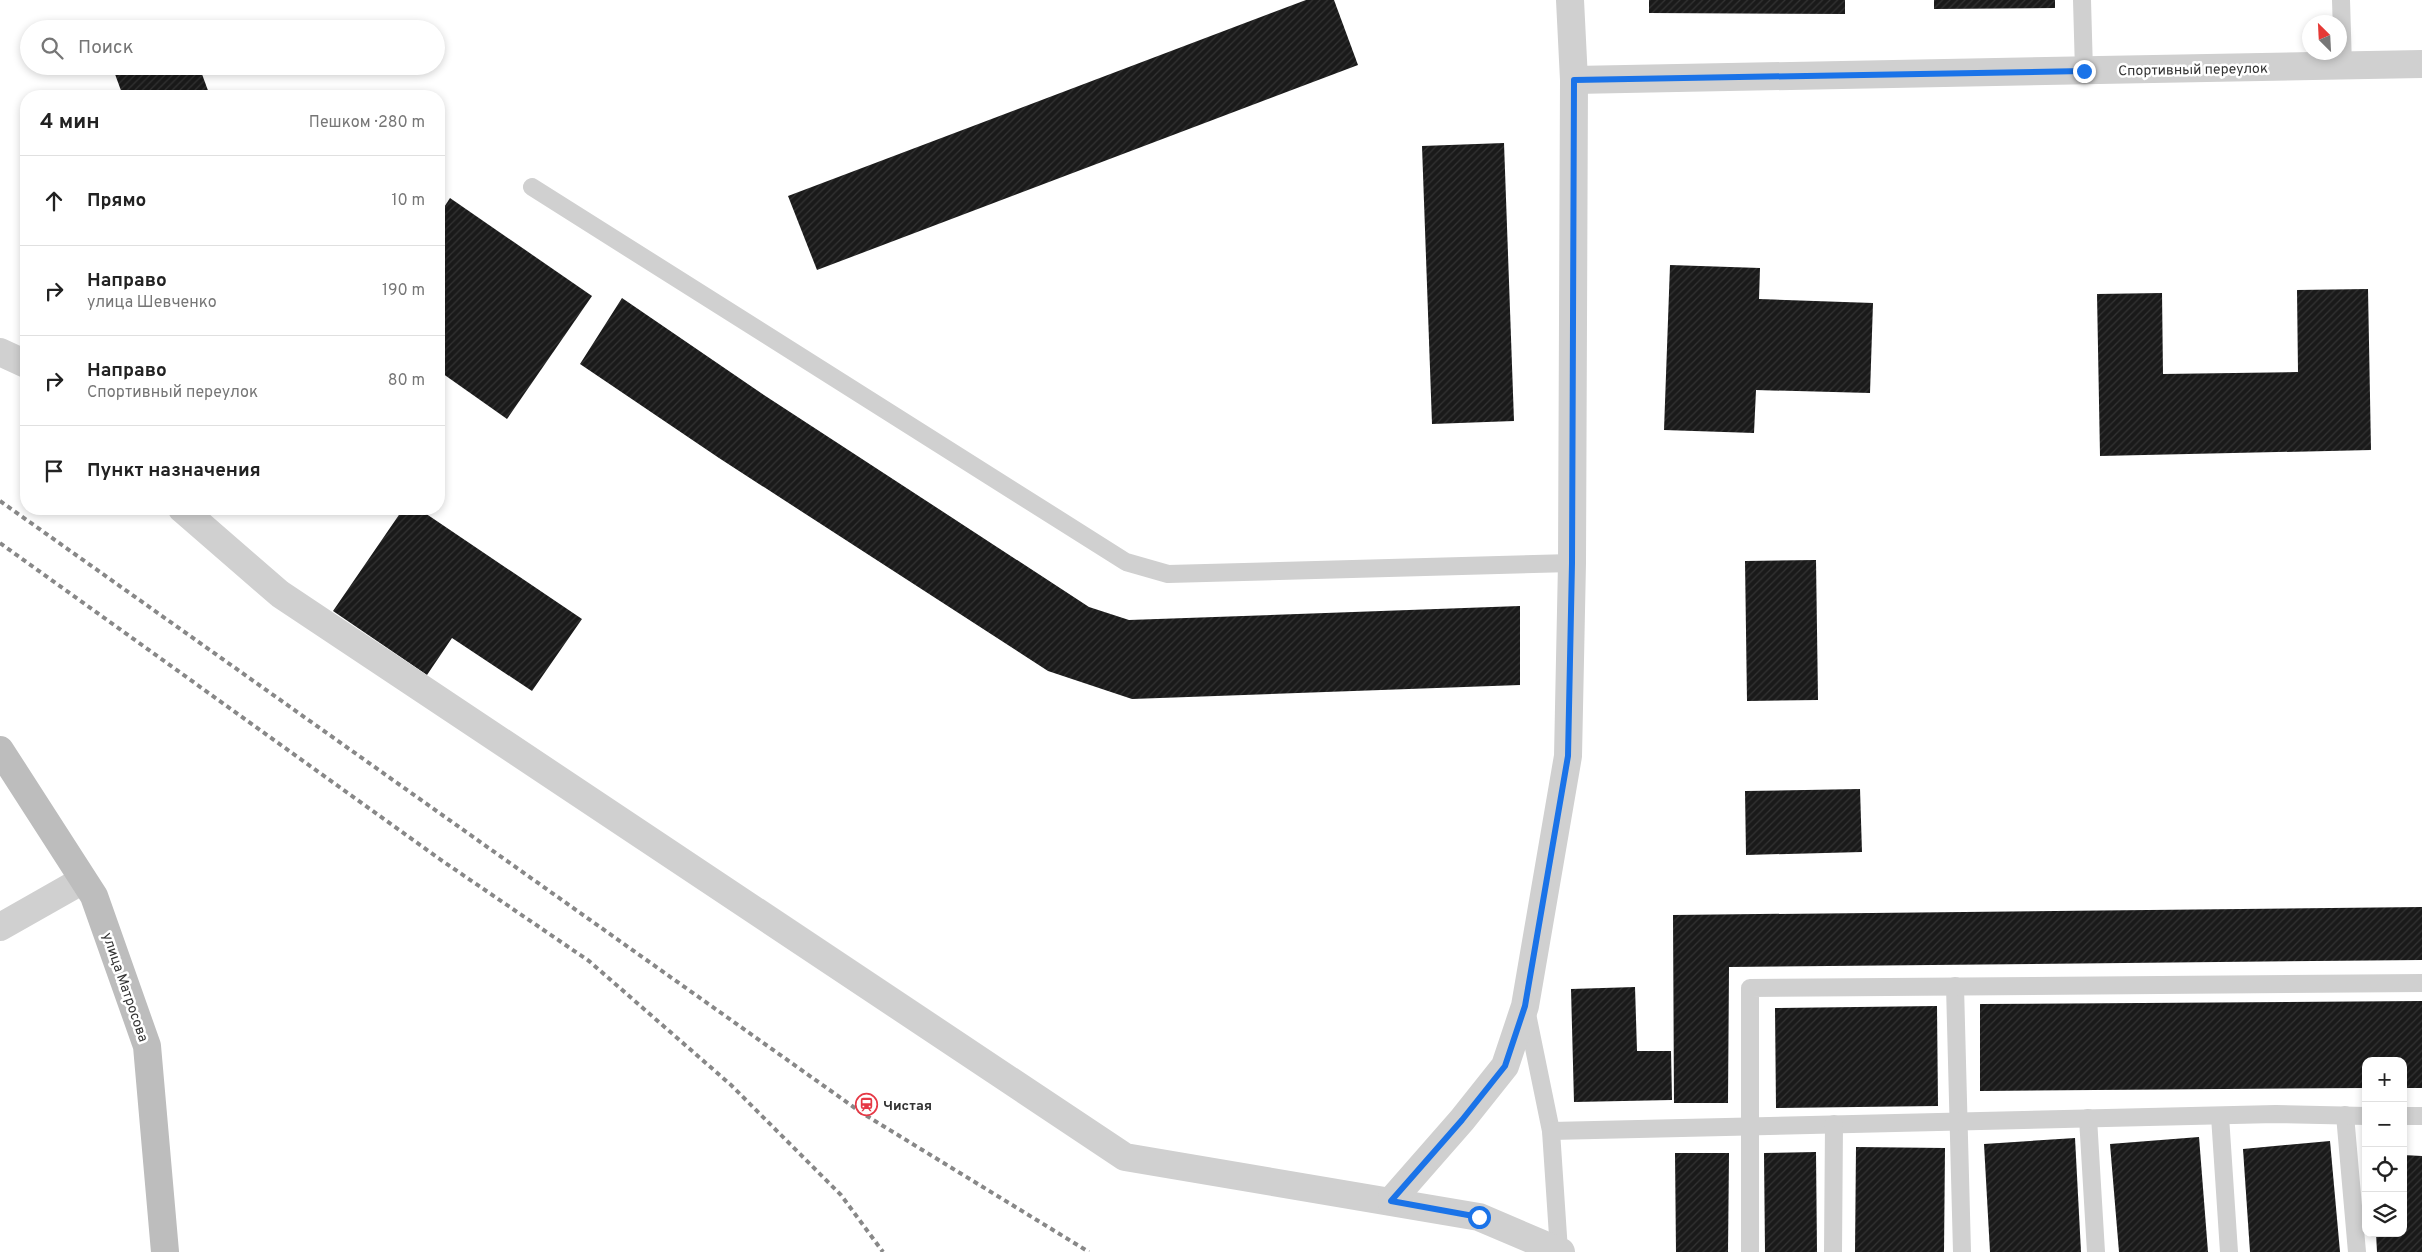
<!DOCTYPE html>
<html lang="ru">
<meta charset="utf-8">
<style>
body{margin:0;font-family:Overpass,sans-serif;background:#f2f2f2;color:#222}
.controls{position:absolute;right:15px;bottom:15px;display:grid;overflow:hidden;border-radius:10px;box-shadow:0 2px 8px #0003}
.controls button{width:45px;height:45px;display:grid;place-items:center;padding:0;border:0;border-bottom:1px solid #e0e0e0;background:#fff;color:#222;font:25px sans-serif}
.compass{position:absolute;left:2302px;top:15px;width:45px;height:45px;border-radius:50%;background:#fff;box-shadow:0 2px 8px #0003;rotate:336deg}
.stop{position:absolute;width:15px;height:15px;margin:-11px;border:4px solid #1a73e8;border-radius:50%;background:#fff}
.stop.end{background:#1a73e8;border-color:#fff;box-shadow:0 1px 5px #0008}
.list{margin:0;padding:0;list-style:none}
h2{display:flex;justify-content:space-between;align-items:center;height:65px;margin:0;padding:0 20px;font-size:21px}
h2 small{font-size:16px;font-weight:400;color:#767676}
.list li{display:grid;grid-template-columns:32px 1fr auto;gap:15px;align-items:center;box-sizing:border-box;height:90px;padding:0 20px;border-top:1px solid #e0e0e0}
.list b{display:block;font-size:19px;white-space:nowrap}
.list p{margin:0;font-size:16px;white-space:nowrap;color:#767676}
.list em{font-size:16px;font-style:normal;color:#767676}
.icon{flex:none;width:28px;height:28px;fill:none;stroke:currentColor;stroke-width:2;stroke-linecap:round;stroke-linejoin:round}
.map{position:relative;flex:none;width:2422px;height:1252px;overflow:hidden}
.search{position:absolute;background:#fff;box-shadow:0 2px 8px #0003;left:20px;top:20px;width:425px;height:55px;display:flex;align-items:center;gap:12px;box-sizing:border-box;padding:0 18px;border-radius:28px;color:#767676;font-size:19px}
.panel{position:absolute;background:#fff;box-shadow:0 2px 8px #0003;left:20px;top:90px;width:425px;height:425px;border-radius:20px}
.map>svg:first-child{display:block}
</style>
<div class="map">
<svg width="2422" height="1252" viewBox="0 0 2422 1252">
<defs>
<pattern id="building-hatch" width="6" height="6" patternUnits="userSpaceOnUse" patternTransform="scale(1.25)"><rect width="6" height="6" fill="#1a1a1a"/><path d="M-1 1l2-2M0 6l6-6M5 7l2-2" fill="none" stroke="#333"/></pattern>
</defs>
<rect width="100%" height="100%" fill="#fff"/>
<!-- building -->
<g fill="url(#building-hatch)">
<path d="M1306,0H1334L1358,65L817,270L788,196Z"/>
<path d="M1649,0H1845V14L1649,13Z"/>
<path d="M1934,0H2055V8L1934,9Z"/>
<path d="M112,66H199L210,96H123Z"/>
<path d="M1504,143L1514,421L1432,424L1422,146Z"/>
<path d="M450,198L592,296L507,419L439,371V215Z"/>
<path d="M1670,265L1760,268L1759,299L1873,303L1870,393L1756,390L1754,433L1664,430Z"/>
<path d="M2368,289L2371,450L2100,456L2097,294L2162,293L2163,374L2298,372L2297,290Z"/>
<path d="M622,298L761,393L1089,607L1129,620L1520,606V685L1132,699L1048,671L719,458L580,364Z"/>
<path d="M403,509H419L582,619L532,691L452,638L427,675L333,611Z"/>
<path d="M1816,560L1818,700L1747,701L1745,561Z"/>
<path d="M1860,789L1862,852L1746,855L1745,791Z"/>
<path d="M2422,907V960L1729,967L1728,1103H1674L1673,915Z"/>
<path d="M1635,987L1637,1051H1671L1672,1100L1574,1102L1571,989Z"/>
<path d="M2422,1001V1088H2403V1061H2366V1088L1980,1091V1004Z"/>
<path d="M1937,1006L1938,1106L1776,1108L1775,1008Z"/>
<path d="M2199,1137L2208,1252H2119L2110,1144Z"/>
<path d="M2075,1138L2081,1252H1990L1984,1144Z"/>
<path d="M2330,1141L2340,1252H2250L2243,1149Z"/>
<path d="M1856,1147L1945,1148L1944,1252H1855Z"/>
<path d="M1816,1152L1817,1252H1765L1764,1153Z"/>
<path d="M1675,1153H1729L1728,1252H1676Z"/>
<path d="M2403,1155L2422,1156V1252H2377L2376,1233H2403Z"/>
</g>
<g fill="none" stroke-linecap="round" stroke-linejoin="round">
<!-- lane -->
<g stroke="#d0d0d0" stroke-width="18">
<path d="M2082,0L2084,71"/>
<path d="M2341,0L2343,66"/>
<path d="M532,187L1126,562L1168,574L1572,563"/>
<path d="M1955,986L1962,1252"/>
<path d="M1526,1009L1551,1131L1559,1251"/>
<path d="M2345,1115L2357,1252"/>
<path d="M2220,1116L2229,1252"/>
<path d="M2403,1116H2422"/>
<path d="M2088,1118L2096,1252"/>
<path d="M1551,1131L2276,1114L2366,1116"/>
<path d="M1750,1252V988L2422,983"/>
<path d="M1833,1252L1834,1124"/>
</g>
<!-- street -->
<g stroke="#d0d0d0" stroke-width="28">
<path d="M1574,80L2422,64"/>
<path d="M0,352L26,364"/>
<path d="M182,509L280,594L1125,1157L1479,1217L1561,1252"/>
<path d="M0,927L83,880"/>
<path d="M1391,1201L1462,1120L1505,1066L1525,1006L1568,756L1572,563L1574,80L1570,0"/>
</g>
<!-- secondary -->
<path stroke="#bdbdbd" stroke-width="28" d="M0,750L94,896L147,1046L165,1252"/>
<!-- rail -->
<g stroke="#888" stroke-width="4" stroke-dasharray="5 4" stroke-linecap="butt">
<path d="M0,501L862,1113L1089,1252"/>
<path d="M0,543L441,860L589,961L731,1085L841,1195L883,1252"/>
</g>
</g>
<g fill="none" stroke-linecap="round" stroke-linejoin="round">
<!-- route -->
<path stroke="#1a73e8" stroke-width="6" d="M1479,1217L1391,1201L1462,1120L1505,1066L1525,1006L1568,756L1572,563L1574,80L2084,71"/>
</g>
<!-- icons -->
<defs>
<symbol id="station-ring" viewBox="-11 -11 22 22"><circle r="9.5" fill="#fff" stroke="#e63946" stroke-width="1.5"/><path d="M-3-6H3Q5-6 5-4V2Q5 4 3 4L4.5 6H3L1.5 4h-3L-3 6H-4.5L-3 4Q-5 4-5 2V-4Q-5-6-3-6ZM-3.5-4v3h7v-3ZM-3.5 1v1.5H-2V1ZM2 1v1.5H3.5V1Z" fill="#e63946"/></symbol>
</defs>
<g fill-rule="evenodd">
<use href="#station-ring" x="854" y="1092" width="25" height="25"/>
</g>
<g text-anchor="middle" stroke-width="5" stroke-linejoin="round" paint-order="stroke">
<!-- street labels -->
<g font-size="14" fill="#333" stroke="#fff">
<text transform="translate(2193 69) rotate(-1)" y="5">Спортивный переулок</text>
<text transform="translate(126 987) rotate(71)" y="5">улица Матросова</text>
</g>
<!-- poi labels -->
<g font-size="14" font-weight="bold" fill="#333" stroke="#fff" text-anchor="start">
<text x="883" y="1110">Чистая</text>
</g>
</g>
</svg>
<div class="controls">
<button>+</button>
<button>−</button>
<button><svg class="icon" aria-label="locate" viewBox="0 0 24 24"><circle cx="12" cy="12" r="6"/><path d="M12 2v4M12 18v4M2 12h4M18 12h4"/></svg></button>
<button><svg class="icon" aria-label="layers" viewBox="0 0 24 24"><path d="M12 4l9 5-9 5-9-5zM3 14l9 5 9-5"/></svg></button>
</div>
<svg class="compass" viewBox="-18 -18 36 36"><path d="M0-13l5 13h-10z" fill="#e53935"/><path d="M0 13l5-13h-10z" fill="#767676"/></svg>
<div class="stop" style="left:1479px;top:1217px"></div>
<div class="stop end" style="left:2084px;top:71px"></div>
<div class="search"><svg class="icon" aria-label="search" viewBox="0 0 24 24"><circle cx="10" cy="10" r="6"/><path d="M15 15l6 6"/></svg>Поиск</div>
<section class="panel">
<h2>4 мин<small>Пешком · 280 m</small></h2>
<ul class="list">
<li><svg class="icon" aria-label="ahead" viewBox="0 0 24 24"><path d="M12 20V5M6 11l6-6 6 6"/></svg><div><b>Прямо</b></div><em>10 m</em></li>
<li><svg class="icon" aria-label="right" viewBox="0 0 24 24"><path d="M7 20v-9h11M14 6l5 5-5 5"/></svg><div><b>Направо</b><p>улица Шевченко</p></div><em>190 m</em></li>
<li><svg class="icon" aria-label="right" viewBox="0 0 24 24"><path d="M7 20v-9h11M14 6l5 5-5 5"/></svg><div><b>Направо</b><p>Спортивный переулок</p></div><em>80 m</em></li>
<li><svg class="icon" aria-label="arrive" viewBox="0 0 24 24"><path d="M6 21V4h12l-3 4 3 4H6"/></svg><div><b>Пункт назначения</b></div></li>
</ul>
</section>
</div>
